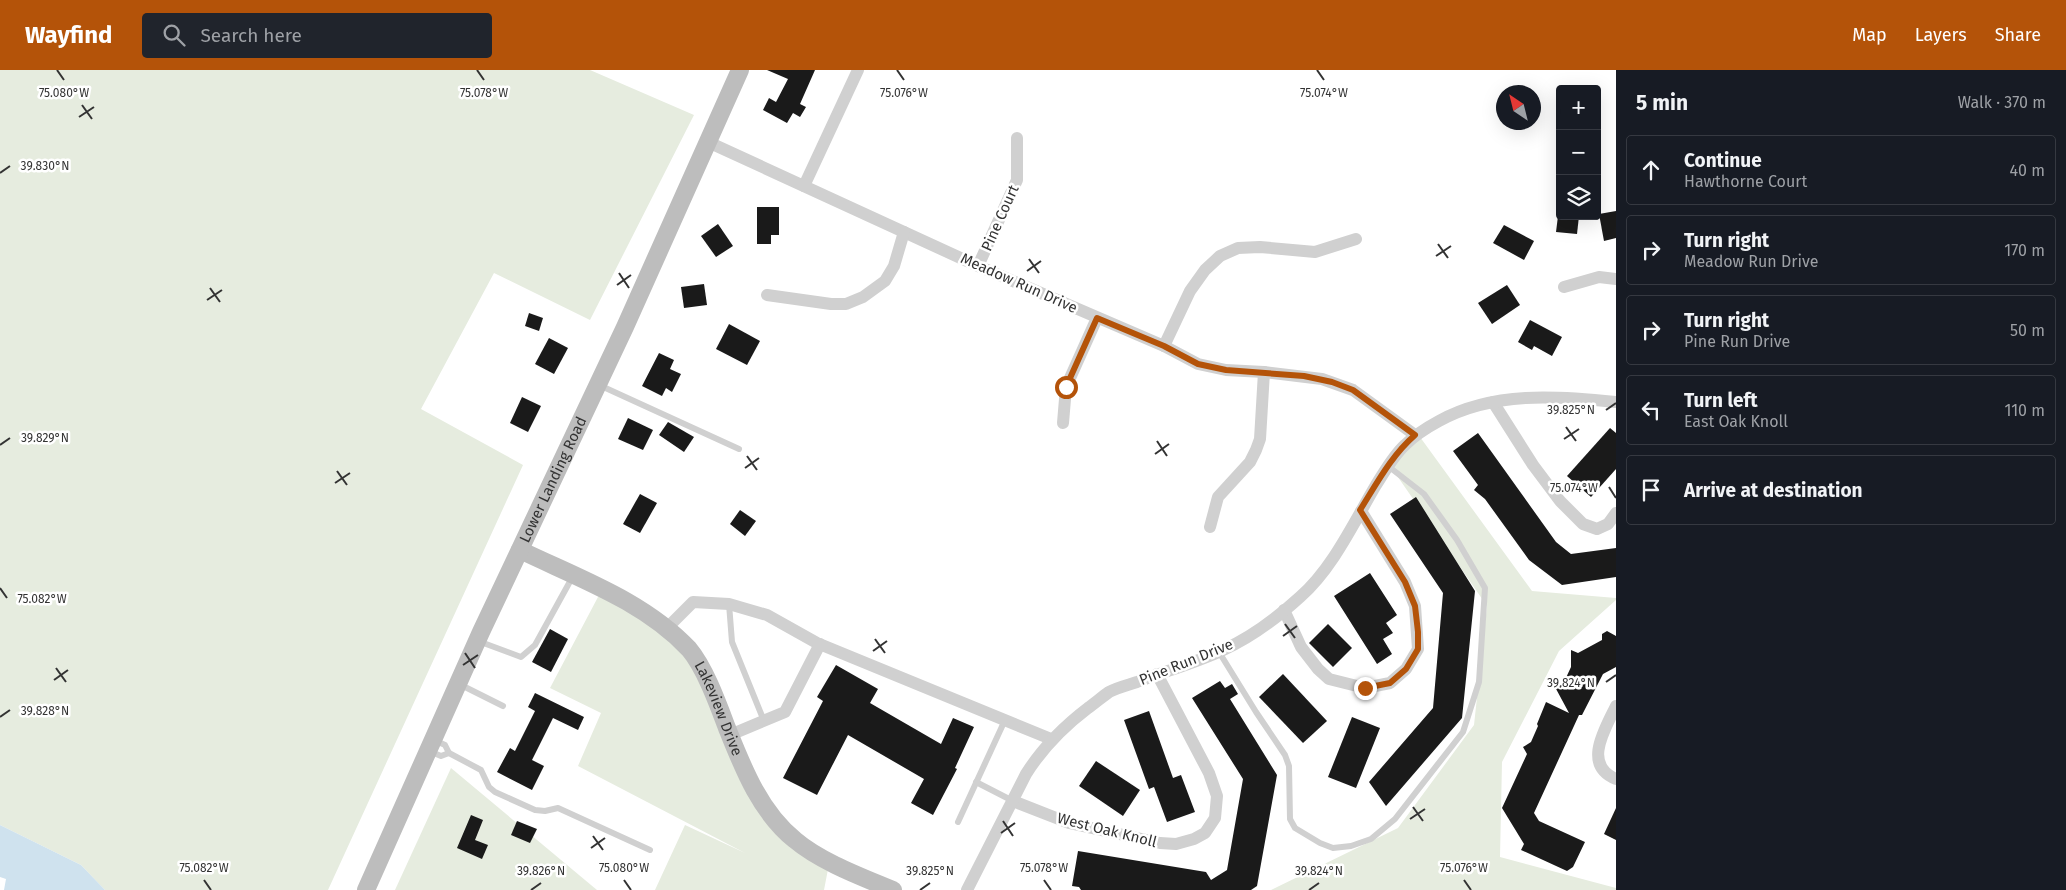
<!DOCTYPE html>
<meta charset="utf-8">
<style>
body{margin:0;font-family:"Fira Sans",sans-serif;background:#20242c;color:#f1f3f6}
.controls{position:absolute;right:15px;top:15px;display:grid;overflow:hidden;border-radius:5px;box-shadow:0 5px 20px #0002}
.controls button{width:45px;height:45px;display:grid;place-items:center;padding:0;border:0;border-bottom:1px solid #363941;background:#171b24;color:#f1f3f6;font:25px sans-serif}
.compass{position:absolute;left:1496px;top:15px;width:45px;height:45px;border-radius:50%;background:#171b24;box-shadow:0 5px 20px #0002;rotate:325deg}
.stop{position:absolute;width:15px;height:15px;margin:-11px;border:4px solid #b45309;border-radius:50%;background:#fff}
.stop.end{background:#b45309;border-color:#fff;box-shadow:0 1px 5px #0008}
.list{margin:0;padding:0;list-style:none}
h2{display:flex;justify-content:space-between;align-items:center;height:65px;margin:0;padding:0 20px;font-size:21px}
h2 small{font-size:16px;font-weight:400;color:#9ea1a6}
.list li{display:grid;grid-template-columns:32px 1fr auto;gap:15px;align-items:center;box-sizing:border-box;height:70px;margin:0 10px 10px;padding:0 10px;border:1px solid #363941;border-radius:5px}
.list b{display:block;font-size:19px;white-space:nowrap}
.list p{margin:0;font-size:16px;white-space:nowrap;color:#9ea1a6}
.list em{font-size:16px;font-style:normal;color:#9ea1a6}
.icon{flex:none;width:28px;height:28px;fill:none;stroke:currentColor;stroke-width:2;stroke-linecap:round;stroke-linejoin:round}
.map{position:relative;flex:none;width:1616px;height:820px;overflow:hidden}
header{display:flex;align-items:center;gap:30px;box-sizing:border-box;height:70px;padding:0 25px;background:#b45309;color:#fff}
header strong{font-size:24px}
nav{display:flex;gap:28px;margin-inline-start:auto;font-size:18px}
.search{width:350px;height:45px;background:#20242c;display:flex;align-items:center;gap:12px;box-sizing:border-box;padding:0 18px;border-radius:5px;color:#9ea1a6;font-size:19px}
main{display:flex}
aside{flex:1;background:#171b24}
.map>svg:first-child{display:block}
</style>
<header>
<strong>Wayfind</strong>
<div class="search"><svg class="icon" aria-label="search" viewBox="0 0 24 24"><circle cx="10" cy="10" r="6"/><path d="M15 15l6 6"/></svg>Search here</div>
<nav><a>Map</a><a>Layers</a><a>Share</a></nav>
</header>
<main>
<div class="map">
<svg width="1616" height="820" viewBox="0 0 1616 820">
<rect width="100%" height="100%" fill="#fff"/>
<!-- green -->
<g fill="#e6ecdf">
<path d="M0,0H590L694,45L590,250L494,203L421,339L523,395L328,820H105L81,795L0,755Z"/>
<path d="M1420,367L1532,521L1616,528V530L1559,581L1502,692L1500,787L1616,818V820H1271L1398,758L1474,655L1487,536L1391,397Z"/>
<path d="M608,522L691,581L757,725L829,794L824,820H655L685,755L745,783L578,696L601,643L550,618L598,527Z"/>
<path d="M451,698L597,820H395Z"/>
</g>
<!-- water -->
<path fill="#cfe2ee" d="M0,755L81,795L105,820H4L6,809L0,807Z"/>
<!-- building -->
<g fill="#1a1a1a">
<path d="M767,0H815L800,34L806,37L800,47L793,43L787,53L763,40L769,28L776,32L788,9Z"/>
<path d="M757,137H779V165H771V174H757Z"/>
<path d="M1616,141V168L1604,171L1599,144Z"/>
<path d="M1558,146H1579L1577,164L1556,162Z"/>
<path d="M718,154L733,176L716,187L701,166Z"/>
<path d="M1504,155L1534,171L1524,190L1493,173Z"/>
<path d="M704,214L707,235L684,238L681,217Z"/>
<path d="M1507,215L1520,235L1492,254L1478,233Z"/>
<path d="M529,243L543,248L539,261L525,256Z"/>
<path d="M1530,250L1562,267L1552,286L1534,276L1532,280L1518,272Z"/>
<path d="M729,254L760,271L747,295L716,279Z"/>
<path d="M549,268L568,278L554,304L535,294Z"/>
<path d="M659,283L674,290L670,299L681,304L672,322L666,318L662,326L642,316Z"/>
<path d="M522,327L541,336L528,362L510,353Z"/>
<path d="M628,348L653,360L643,380L618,369Z"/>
<path d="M668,352L694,367L684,382L659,365Z"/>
<path d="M1610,358L1616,363V399L1591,427L1567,406Z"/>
<path d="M1478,363L1556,472L1571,484L1616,478V507L1562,515L1529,490L1485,429L1474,420L1478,415L1453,381Z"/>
<path d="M640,424L657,433L640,463L623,454Z"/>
<path d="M1416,427L1475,521L1462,648L1386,736L1369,712L1433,638L1443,523L1390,444Z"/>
<path d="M740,440L756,451L745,466L730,454Z"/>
<path d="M1370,503L1397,545L1386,553L1393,563L1383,569L1392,584L1377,594L1334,526Z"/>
<path d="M1328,554L1352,578L1333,597L1309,573Z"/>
<path d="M550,559L568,569L551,602L532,592Z"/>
<path d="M1607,561L1616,566V597L1603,604L1582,645H1579L1534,743L1539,751L1585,772L1573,797L1567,801L1521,780L1524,774L1502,738L1527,684L1523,677L1531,672L1538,656L1537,654L1546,632L1569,643L1555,617L1564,612L1571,597V580L1578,583L1602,570V564Z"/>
<path d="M836,595L878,619L870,633L941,674L953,648L974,657L955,698L957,699L933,745L911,733L924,709L848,665L817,725L783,708L823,631L817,627Z"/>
<path d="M1283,604L1327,651L1303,673L1259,627Z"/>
<path d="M1220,611L1225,618L1232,614L1238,624L1230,629L1277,705L1257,816L1251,820H1081L1079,817L1072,816L1078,781L1206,802L1211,810L1227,800L1243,709L1192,628Z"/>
<path d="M535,623L584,647L578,660L553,648L532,690L544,696L532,720L497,702L510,678L515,681L535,641L528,637Z"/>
<path d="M1149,641L1173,708L1181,705L1195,742L1167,752L1154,717L1149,719L1124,650Z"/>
<path d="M1352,647L1380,658L1356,718L1328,707Z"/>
<path d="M1096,691L1140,720L1123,746L1079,716Z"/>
<path d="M1616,738V770L1604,764Z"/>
<path d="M471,745L483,750L475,770L488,775L482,789L457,778Z"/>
<path d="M517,751L537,759L530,773L511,765Z"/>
</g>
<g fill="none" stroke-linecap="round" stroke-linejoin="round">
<!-- lane -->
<g stroke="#d0d0d0" stroke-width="6">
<path d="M599,315L739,379"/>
<path d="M729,534L732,572L764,651"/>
<path d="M478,571L521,587L535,575L573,506"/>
<path d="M1219,582L1256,642L1285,685L1289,696L1290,749L1295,758L1320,773L1333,778L1351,776L1371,769L1395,749L1463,662L1479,612L1485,518L1457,470L1424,424L1388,396"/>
<path d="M459,614L503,636"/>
<path d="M429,681L441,686L449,683L445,675L434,670"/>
<path d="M449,683L481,700L489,717L495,722L535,740L545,741L558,738L650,780"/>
<path d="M976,712L1013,731"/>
<path d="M958,752L1005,650"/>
</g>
<!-- street -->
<g stroke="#d0d0d0" stroke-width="12">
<path d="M708,72L978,196L1164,276L1198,294L1226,300L1264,302L1322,309L1353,320L1415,365"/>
<path d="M804,116L858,0"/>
<path d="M978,196L1017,110V68"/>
<path d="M1564,217L1599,207L1616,209"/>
<path d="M767,225L831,234H846L863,227L885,211L894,196L904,162"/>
<path d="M1164,276L1190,221L1205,200L1220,186L1238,178L1260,177L1315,182L1356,169"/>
<path d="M1493,332L1533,395L1560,431L1583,454L1597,459L1608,454L1616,443"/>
<path d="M1063,353L1066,317L1097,248"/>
<path d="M1210,457L1218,427L1250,392L1256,380L1260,369L1264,302"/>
<path d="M1284,540L1301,577L1318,599L1329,609L1365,618L1390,613L1406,599L1418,579L1415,536L1405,512L1361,441"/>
<path d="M667,558L693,532L729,534L767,545L817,573L1051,669"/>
<path d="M1616,636C1605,659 1582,695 1616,709"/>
<path d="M730,665L785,642L820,574"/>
<path d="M1013,731L1069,753L1160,773L1176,774L1194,769L1205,763L1215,748L1217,726L1209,703L1157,604"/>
<path d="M967,820L1026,704C1043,677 1063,657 1088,638C1095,633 1102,627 1109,622C1118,617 1128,615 1137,612C1166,601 1195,593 1223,580C1250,568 1278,547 1300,527C1333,498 1354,452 1376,415C1385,401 1393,386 1405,375C1415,365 1426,358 1439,351C1493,321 1557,326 1616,332"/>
</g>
<!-- secondary -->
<g stroke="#bdbdbd" stroke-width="18">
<path id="s1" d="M520,480C578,508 644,531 689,579C705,598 718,634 727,658C743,698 760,742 795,770C821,792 862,807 893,820"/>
<path id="s2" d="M366,820L481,562L625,257L740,0"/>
</g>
</g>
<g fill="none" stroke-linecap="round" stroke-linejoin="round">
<!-- route -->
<path stroke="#b45309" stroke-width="6" d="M1066,317L1097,248L1164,276L1198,294L1226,300L1304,306L1332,312L1353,320L1415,365C1391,386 1377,413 1360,440L1405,512L1415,536L1418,562V579L1406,599L1390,613L1365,618"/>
</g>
<!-- ticks -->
<path fill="none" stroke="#333" stroke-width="2" d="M57,0L64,10M477,0L484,10M897,0L904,10M1317,0L1324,10M82,35L92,49M79,47L94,37M0,103L10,96M1438,174L1448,188M1436,186L1451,176M1029,189L1039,203M1027,201L1041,191M619,203L629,218M617,215L631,205M210,218L220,232M207,230L222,220M1606,340L1616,333M1566,357L1576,371M1564,369L1579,359M1157,371L1167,386M0,375L10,368M1155,384L1169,374M747,386L757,400M745,398L759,388M337,401L347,415M335,413L350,403M1609,417L1616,428M0,518L7,528M1285,554L1295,568M1283,566L1297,556M875,569L885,583M873,581L887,571M465,583L475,598M463,595L478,585M56,598L66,612M54,610L68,600M1606,612L1616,605M0,647L10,640M1413,737L1423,751M1410,749L1425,739M1003,751L1013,766M1001,763L1015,753M593,766L603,780M591,778L605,768M204,810L211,820M624,810L631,820M1044,810L1051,820M1464,810L1471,820M531,820L541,813M920,820L930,813M1309,820L1319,813"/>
<g text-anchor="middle" stroke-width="5" stroke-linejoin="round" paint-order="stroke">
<!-- street labels -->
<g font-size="15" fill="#333" stroke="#fff">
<text transform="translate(1000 148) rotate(-66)" y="5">Pine Court</text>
<text transform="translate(1019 213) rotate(24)" y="5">Meadow Run Drive</text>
<text dy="5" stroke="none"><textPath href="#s2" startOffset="451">Lower Landing Road</textPath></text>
<text transform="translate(1186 592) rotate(-22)" y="5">Pine Run Drive</text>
<text dy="5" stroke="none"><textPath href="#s1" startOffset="264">Lakeview Drive</textPath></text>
<text transform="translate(1107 760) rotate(14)" y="5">West Oak Knoll</text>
</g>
</g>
<g font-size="12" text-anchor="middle" fill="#333" stroke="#fff" stroke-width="5" stroke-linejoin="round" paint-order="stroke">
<text x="64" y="27">75.080°W</text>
<text x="484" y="27">75.078°W</text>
<text x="904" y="27">75.076°W</text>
<text x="1324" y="27">75.074°W</text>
<text x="45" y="100">39.830°N</text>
<text x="1571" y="344">39.825°N</text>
<text x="45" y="372">39.829°N</text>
<text x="1574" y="422">75.074°W</text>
<text x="42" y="533">75.082°W</text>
<text x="1571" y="617">39.824°N</text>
<text x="45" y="645">39.828°N</text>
<text x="204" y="802">75.082°W</text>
<text x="624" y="802">75.080°W</text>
<text x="1044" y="802">75.078°W</text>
<text x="1464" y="802">75.076°W</text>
<text x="541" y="805">39.826°N</text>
<text x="930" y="805">39.825°N</text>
<text x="1319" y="805">39.824°N</text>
</g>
</svg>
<div class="controls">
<button>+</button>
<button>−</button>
<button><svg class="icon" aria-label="layers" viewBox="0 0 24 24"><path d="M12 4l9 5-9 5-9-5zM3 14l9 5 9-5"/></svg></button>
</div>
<svg class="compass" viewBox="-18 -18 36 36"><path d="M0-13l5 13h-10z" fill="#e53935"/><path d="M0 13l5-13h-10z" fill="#9ea1a6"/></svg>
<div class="stop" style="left:1066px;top:317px"></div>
<div class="stop end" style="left:1365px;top:618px"></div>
</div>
<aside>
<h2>5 min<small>Walk · 370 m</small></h2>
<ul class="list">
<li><svg class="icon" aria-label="ahead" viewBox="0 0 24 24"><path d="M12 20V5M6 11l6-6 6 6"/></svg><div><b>Continue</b><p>Hawthorne Court</p></div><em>40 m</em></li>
<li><svg class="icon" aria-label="right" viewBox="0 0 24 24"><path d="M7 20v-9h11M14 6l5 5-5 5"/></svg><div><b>Turn right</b><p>Meadow Run Drive</p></div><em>170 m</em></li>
<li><svg class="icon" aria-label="right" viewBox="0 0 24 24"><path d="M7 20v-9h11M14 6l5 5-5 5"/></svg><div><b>Turn right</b><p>Pine Run Drive</p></div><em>50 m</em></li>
<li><svg class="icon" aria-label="left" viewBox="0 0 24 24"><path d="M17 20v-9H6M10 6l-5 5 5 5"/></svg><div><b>Turn left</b><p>East Oak Knoll</p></div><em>110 m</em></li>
<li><svg class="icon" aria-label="arrive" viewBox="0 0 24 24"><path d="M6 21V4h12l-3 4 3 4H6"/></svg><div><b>Arrive at destination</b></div></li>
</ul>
</aside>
</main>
